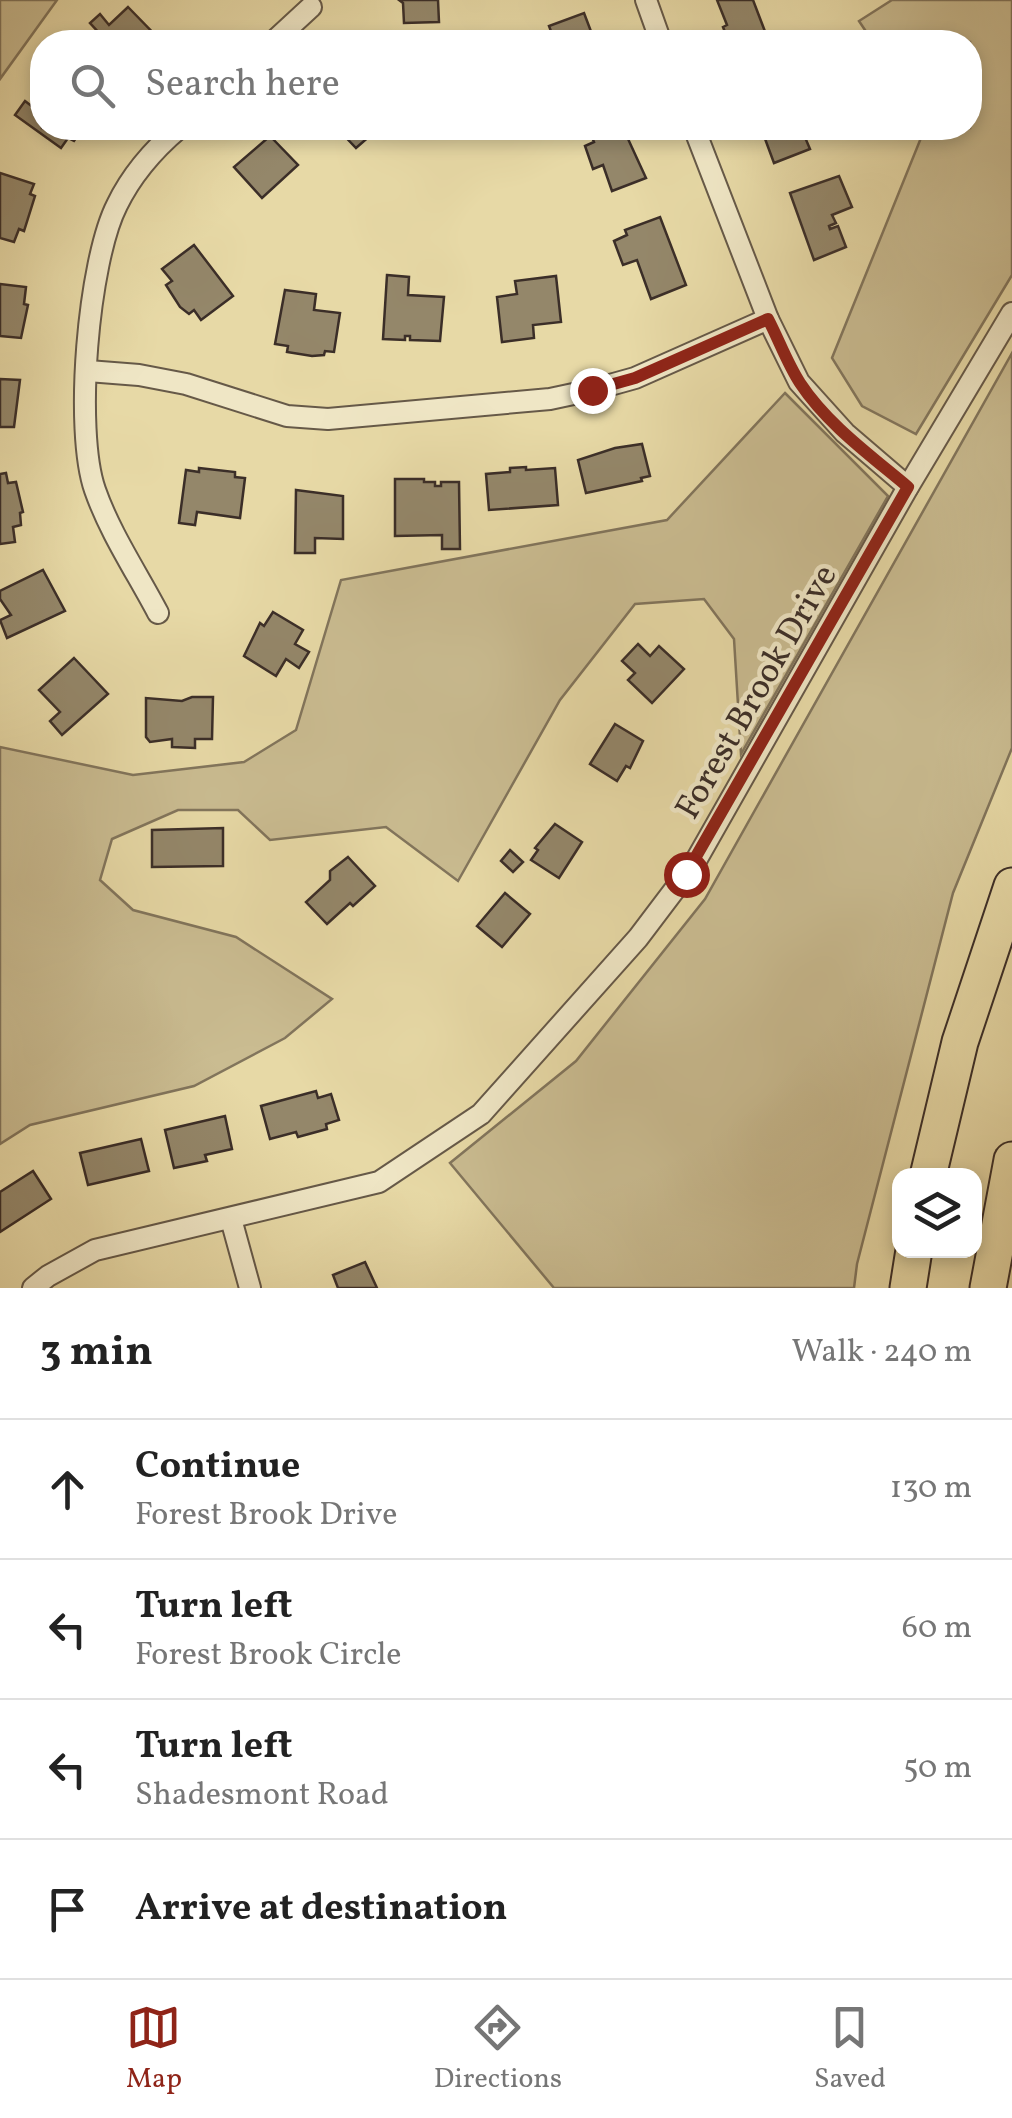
<!DOCTYPE html>
<meta charset="utf-8">
<style>
body{margin:0;font-family:Vollkorn,serif;background:#f6f6f6;color:#222}
.controls{position:absolute;right:30px;bottom:30px;display:grid;overflow:hidden;border-radius:20px;box-shadow:0 5px 15px #0003}
.controls button{width:90px;height:90px;display:grid;place-items:center;padding:0;border:0;border-bottom:2px solid #e0e0e0;background:#fff;color:#222;font:50px sans-serif}
.stop{position:absolute;width:30px;height:30px;margin:-22px;border:8px solid #8f2418;border-radius:50%;background:#fff}
.stop.end{background:#8f2418;border-color:#fff;box-shadow:0 2px 10px #0008}
.list{margin:0;padding:0;list-style:none}
h2{display:flex;justify-content:space-between;align-items:center;height:130px;margin:0;padding:0 40px;font-size:42px}
h2 small{font-size:32px;font-weight:400;color:#767676}
.list li{display:grid;grid-template-columns:65px 1fr auto;gap:30px;align-items:center;box-sizing:border-box;height:140px;padding:0 40px;border-top:2px solid #e0e0e0}
.list b{display:block;font-size:38px;white-space:nowrap}
.list p{margin:0;font-size:32px;white-space:nowrap;color:#767676}
.list em{font-size:32px;font-style:normal;color:#767676}
.icon{flex:none;width:55px;height:55px;fill:none;stroke:currentColor;stroke-width:2;stroke-linecap:round;stroke-linejoin:round}
.map{position:relative;flex:none;width:1012px;height:1288px;overflow:hidden}
.search{position:absolute;background:#fff;box-shadow:0 5px 15px #0003;left:30px;right:30px;top:30px;height:110px;display:flex;align-items:center;gap:25px;box-sizing:border-box;padding:0 35px;border-radius:40px;color:#767676;font-size:38px}
.sheet{height:690px;background:#fff}
nav{display:flex;justify-content:space-around;align-items:center;box-sizing:border-box;height:140px;border-top:2px solid #e0e0e0;background:#fff;font-size:28px;color:#767676}
nav a{display:grid;justify-items:center;gap:5px}
nav .on{color:#8f2418}
.map>svg:first-child{display:block}
</style>
<div class="map">
<svg width="1012" height="1288" viewBox="0 0 1012 1288">
<rect width="100%" height="100%" fill="#e7d9a6"/>
<filter id="stains"><feTurbulence type="fractalNoise" baseFrequency=".002" numOctaves="4"/><feColorMatrix values="0 0 0 0 .2 0 0 0 0 .09 0 0 0 0 .02 0 0 0 .5 -.17"/></filter>
<radialGradient id="worn" r=".72"><stop offset=".6" stop-color="#630" stop-opacity="0"/><stop offset="1" stop-color="#630" stop-opacity=".3"/></radialGradient>
<!-- green -->
<g fill="#cabc91" stroke="#82755c" stroke-width="2.5">
<path d="M0,0H57L0,79Z"/>
<path d="M892,0H1012V275L916,434L862,406L832,358L925,128H970V42H873L859,21Z"/>
<path d="M1012,353V748L953,893L857,1264L854,1288H554L450,1163L576,1061L705,899Z"/>
<path d="M785,393L888,496L741,754L734,639L704,599L635,604L560,700L458,881L386,827L270,840L238,810H178L112,839L100,880L133,910L236,937L332,999L285,1038L194,1086L30,1125L0,1144V747L133,775L244,762L296,730L341,580L667,520Z"/>
</g>
<!-- building -->
<g fill="#94876a" stroke="#3b2e28" stroke-width="2.5">
<path d="M399,0H438L439,22L404,23L403,3Z"/>
<path d="M717,0H753L769,42H729L723,27L727,25Z"/>
<path d="M128,7L162,42L94,40L100,34L90,23L100,14L109,25Z"/>
<path d="M584,13L595,42H555L549,26Z"/>
<path d="M25,101L38,111L42,104V128H83L74,141L68,138L61,148L15,115Z"/>
<path d="M337,128H379L356,148Z"/>
<path d="M601,128H623L646,178L612,191L603,165L593,169L585,146L594,142L590,132Z"/>
<path d="M761,128H801L810,149L774,163Z"/>
<path d="M270,136L298,165L262,198L234,167Z"/>
<path d="M0,173L34,184L30,194L35,196L24,231L19,229L14,242L0,238Z"/>
<path d="M839,176L852,207L832,215L836,223L829,226L830,229L838,226L846,247L814,260L790,193Z"/>
<path d="M660,217L686,285L651,299L637,260L623,265L614,241L627,235L625,230Z"/>
<path d="M194,245L233,296L201,320L194,310L189,314L180,307L166,285L172,281L162,269Z"/>
<path d="M387,275L409,277L408,295L444,297L440,341L410,340V336H405V340L383,339Z"/>
<path d="M556,276L561,322L533,325L534,338L502,342L497,297L517,294L515,281Z"/>
<path d="M0,284L26,287L24,304L28,305L21,338L0,336Z"/>
<path d="M285,290L316,294L314,310L340,313L334,352L325,351L324,355L312,356L287,352L288,346L275,344Z"/>
<path d="M0,379L20,380L14,427H0Z"/>
<path d="M642,444L650,476L641,478L642,481L586,493L578,460L615,448Z"/>
<path d="M526,467V470L555,468L558,505L489,510L486,474L510,472V468Z"/>
<path d="M199,468L235,472V477L245,478L240,518L197,512L195,525L179,523L186,470L199,472Z"/>
<path d="M6,473L8,483L16,482L23,512L20,513L21,525L13,527L15,542L0,544V474Z"/>
<path d="M395,479H424V482H435V486H441V482H459L460,549H442V535L395,536Z"/>
<path d="M296,490L343,496V539L315,538V553H295Z"/>
<path d="M43,570L65,611L7,638L0,620L11,615L0,599V591Z"/>
<path d="M273,612L303,630L295,644L309,652L299,668L286,659L276,676L244,656L260,623L264,626Z"/>
<path d="M638,644L650,656L659,646L684,669L652,703L628,680L635,673L622,661Z"/>
<path d="M74,658L108,694L62,735L50,721L60,712L39,690Z"/>
<path d="M192,697H213L212,739H195V748L172,747V739L150,742L146,737V698L182,701Z"/>
<path d="M615,724L643,741L630,768L626,766L617,781L590,764Z"/>
<path d="M555,824L582,842L559,878L531,860L538,850L535,848Z"/>
<path d="M223,828V866L152,867V830Z"/>
<path d="M510,850L523,862L513,872L501,861Z"/>
<path d="M348,857L375,886L353,906L350,903L327,924L306,902L330,880V871Z"/>
<path d="M505,893L530,914L502,947L477,926Z"/>
<path d="M316,1091L318,1098L331,1094L339,1120L326,1124L327,1129L298,1137L296,1132L270,1139L261,1106Z"/>
<path d="M225,1116L232,1149L205,1155L207,1161L174,1168L165,1130Z"/>
<path d="M141,1139L149,1171L88,1185L80,1153Z"/>
<path d="M33,1171L51,1199L0,1232V1192Z"/>
<path d="M365,1262L377,1288H338L333,1275Z"/>
</g>
<g fill="none" stroke-linecap="round" stroke-linejoin="round">
<defs>
<g id="street">
<path d="M646,0L661,42"/>
<path d="M273,42L311,7"/>
<path d="M694,128L768,319L799,382L845,433L908,487"/>
<path d="M88,371L139,375L186,384L287,416L328,419L550,399L592,390L635,378L768,319"/>
<path d="M158,613C137,573 110,533 95,490C74,430 88,262 117,205C132,174 153,150 179,128"/>
<path d="M231,1219L250,1288"/>
<path d="M33,1288L48,1276L95,1250L379,1182L481,1114L638,938L694,864L908,487L1012,313"/>
</g>
<g id="highway">
<path d="M928,1176L960,1042L1012,886"/>
<path d="M908,1288L914,1250"/>
<path d="M988,1288L1012,1160"/>
</g>
</defs>
<!-- street casing -->
<use href="#street" stroke="#665948" stroke-width="24"/>
<!-- highway casing -->
<use href="#highway" stroke="#3b2e28" stroke-width="39"/>
<!-- street -->
<use href="#street" stroke="#efe6c5" stroke-width="20"/>
<!-- highway -->
<use href="#highway" stroke="#e7d9a6" stroke-width="35"/>
</g>
<g fill="none" stroke-linecap="round" stroke-linejoin="round">
<!-- route -->
<path stroke="#8f2418" stroke-width="12" d="M592,390L635,378L768,319C779,340 787,363 800,383C827,424 870,455 908,487L686,874"/>
</g>
<g text-anchor="middle" stroke-width="9" stroke-linejoin="round" paint-order="stroke">
<!-- street labels -->
<g font-size="35" fill="#3b2e28" stroke="#efe6c5">
<text transform="translate(755 691) rotate(-60)" y="12">Forest Brook Drive</text>
</g>
</g>
<rect width="100%" height="100%" filter="url(#stains)"/>
<rect width="100%" height="100%" fill="url(#worn)"/>
</svg>
<div class="controls">
<button><svg class="icon" aria-label="layers" viewBox="0 0 24 24"><path d="M12 4l9 5-9 5-9-5zM3 14l9 5 9-5"/></svg></button>
</div>
<div class="stop" style="left:686px;top:874px"></div>
<div class="stop end" style="left:592px;top:390px"></div>
<div class="search"><svg class="icon" aria-label="search" viewBox="0 0 24 24"><circle cx="10" cy="10" r="6"/><path d="M15 15l6 6"/></svg>Search here</div>
</div>
<section class="sheet">
<h2>3 min<small>Walk · 240 m</small></h2>
<ul class="list">
<li><svg class="icon" aria-label="ahead" viewBox="0 0 24 24"><path d="M12 20V5M6 11l6-6 6 6"/></svg><div><b>Continue</b><p>Forest Brook Drive</p></div><em>130 m</em></li>
<li><svg class="icon" aria-label="left" viewBox="0 0 24 24"><path d="M17 20v-9H6M10 6l-5 5 5 5"/></svg><div><b>Turn left</b><p>Forest Brook Circle</p></div><em>60 m</em></li>
<li><svg class="icon" aria-label="left" viewBox="0 0 24 24"><path d="M17 20v-9H6M10 6l-5 5 5 5"/></svg><div><b>Turn left</b><p>Shadesmont Road</p></div><em>50 m</em></li>
<li><svg class="icon" aria-label="arrive" viewBox="0 0 24 24"><path d="M6 21V4h12l-3 4 3 4H6"/></svg><div><b>Arrive at destination</b></div></li>
</ul>
</section>
<nav>
<a class="on"><svg class="icon" aria-label="map" viewBox="0 0 24 24"><path d="M3 6l6-2 6 2 6-2v14l-6 2-6-2-6 2zM9 4v14M15 6v14"/></svg>Map</a>
<a><svg class="icon" aria-label="directions" viewBox="0 0 24 24"><path d="M12 3l9 9-9 9-9-9zM9 14v-3h6M13 9l2 2-2 2"/></svg>Directions</a>
<a><svg class="icon" aria-label="saved" viewBox="0 0 24 24"><path d="M7 4h10v16l-5-4-5 4z"/></svg>Saved</a>
</nav>
